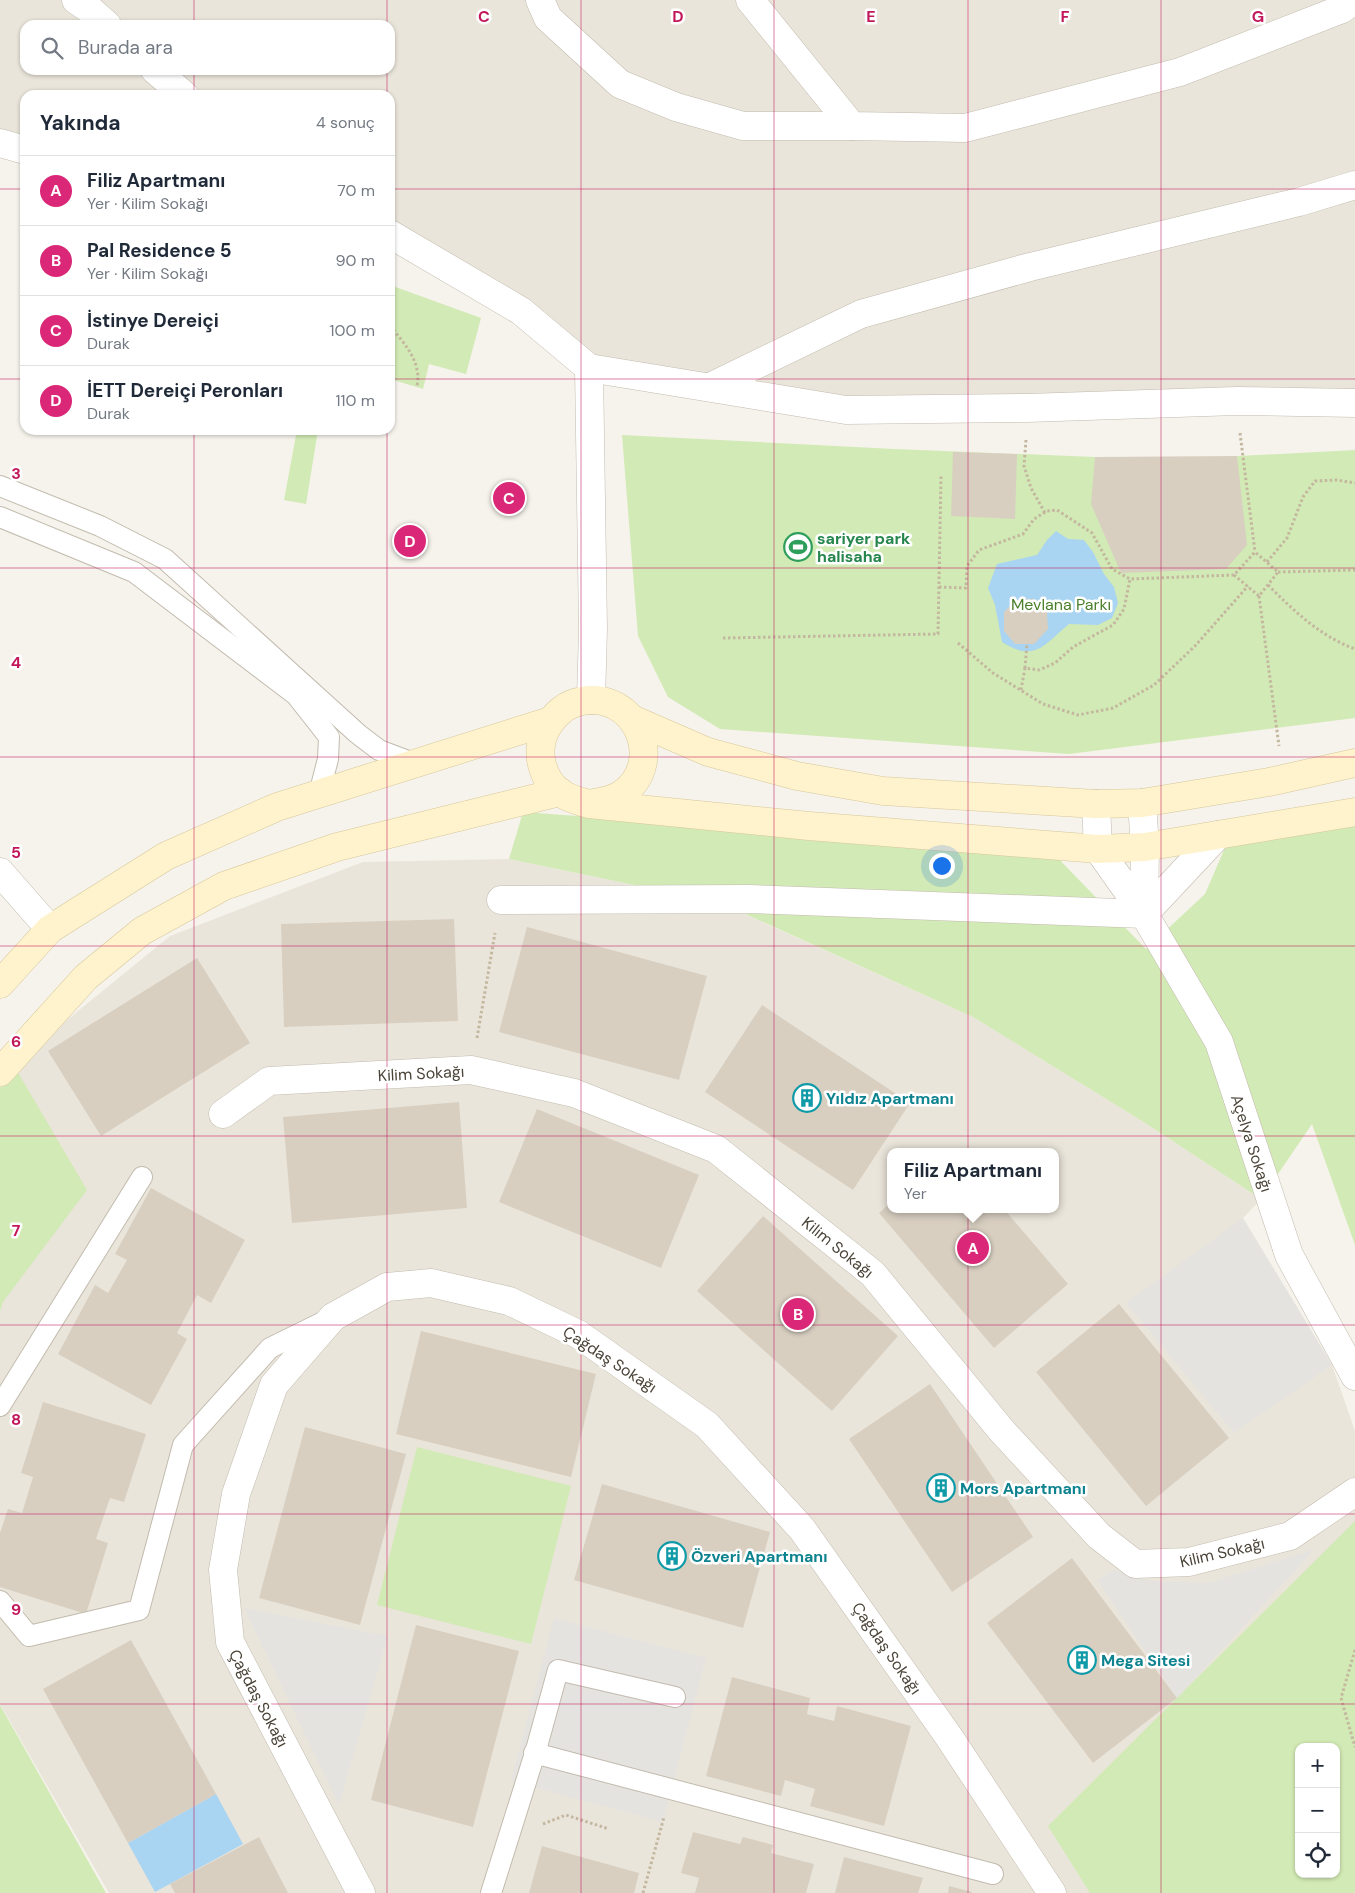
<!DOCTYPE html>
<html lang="tr">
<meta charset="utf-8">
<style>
body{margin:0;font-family:"DM Sans",sans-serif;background:#f6f6f7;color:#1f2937}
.controls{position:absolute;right:15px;bottom:15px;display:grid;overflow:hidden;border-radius:10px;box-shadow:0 1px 4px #0004}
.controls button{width:45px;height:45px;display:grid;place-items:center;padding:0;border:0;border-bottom:1px solid #e0e1e3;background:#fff;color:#1f2937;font:25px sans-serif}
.you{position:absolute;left:941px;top:865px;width:18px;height:18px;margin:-12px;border:4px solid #fff;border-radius:50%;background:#1a73e8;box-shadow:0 0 0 8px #1a73e833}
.badge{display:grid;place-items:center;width:32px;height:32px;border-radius:50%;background:#db2777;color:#fff;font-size:16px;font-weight:700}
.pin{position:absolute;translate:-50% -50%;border:2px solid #fff;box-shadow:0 1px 5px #0006}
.popup{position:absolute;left:887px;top:1148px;width:172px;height:65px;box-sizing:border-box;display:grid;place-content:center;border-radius:10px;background:#fff;filter:drop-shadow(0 1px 4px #0005);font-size:16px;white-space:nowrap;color:#747a83}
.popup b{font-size:19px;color:#1f2937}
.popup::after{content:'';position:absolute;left:50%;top:100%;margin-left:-10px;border:10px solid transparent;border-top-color:#fff}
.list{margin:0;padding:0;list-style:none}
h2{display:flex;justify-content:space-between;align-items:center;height:65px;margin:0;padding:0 20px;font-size:21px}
h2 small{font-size:16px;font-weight:400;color:#747a83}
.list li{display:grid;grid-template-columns:32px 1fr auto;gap:15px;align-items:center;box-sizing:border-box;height:70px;padding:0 20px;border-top:1px solid #e0e1e3}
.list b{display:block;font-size:19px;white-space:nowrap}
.list p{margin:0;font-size:16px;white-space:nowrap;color:#747a83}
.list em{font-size:16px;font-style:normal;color:#747a83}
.icon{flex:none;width:28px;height:28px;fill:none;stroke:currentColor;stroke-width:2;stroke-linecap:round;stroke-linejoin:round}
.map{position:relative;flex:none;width:1355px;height:1893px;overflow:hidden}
.search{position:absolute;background:#fff;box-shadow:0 1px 4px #0004;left:20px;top:20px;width:375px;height:55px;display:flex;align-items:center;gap:12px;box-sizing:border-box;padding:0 18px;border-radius:15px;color:#747a83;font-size:19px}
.panel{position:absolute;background:#fff;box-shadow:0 1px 4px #0004;left:20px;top:90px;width:375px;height:345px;border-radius:15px}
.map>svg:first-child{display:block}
</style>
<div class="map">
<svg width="1355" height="1893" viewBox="0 0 1355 1893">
<rect width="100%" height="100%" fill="#f6f3ec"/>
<!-- residential -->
<g fill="#eae5da" fill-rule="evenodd">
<path d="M0,0H1355V403L846,410L589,368L390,234V95H25V150L0,143ZM25,25H390V70H25Z"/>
<path d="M509,859L720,903L973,1017L1142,1121L1261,1199L1243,1218L1332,1365L1355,1431V1893H109L0,1704V1312L3,1302L13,1064L170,936L363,862ZM890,1152H1056V1209H890ZM1299,1747H1336V1874H1299Z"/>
</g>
<!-- green -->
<g fill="#d2eab5" fill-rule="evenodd">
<path d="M390,285L481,318L466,374L429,364L423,389L390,379Z"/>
<path d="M297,430H318L306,504L284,500Z"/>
<path d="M622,435L894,449L1095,457L1200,458L1355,450V718L1069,754L720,729L668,697L638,636Z"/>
<path d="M523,812L1051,851L1146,949L1205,894L1227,843L1355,825V1245L1312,1124L1261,1199L1142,1121L973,1017L721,903L509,859Z"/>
<path d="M13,1064L87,1190L3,1302L0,1312V1088Z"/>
<path d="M417,1447L571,1486L531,1644L377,1605Z"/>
<path d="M1355,1521V1893H1090L1048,1826ZM1299,1747H1336V1874H1299Z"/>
<path d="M0,1705L106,1893H0Z"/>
</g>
<!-- parking -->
<g fill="#e5e3e0">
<path d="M1243,1218L1332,1365L1234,1433L1126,1303Z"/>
<path d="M1315,1549L1177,1698L1097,1580L1114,1570L1154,1581L1208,1583Z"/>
<path d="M244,1608L388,1636L339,1805Z"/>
<path d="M554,1618L706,1658L663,1822L511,1781Z"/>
</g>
<!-- water -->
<g fill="#a9d4f2">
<path d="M1056,531L1068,539L1084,540L1093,552L1104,574L1114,587L1118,603L1112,618L1098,625L1069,624C1044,645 1035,663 1002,642L995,605L988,588L997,564L1037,555L1047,540Z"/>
<path d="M216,1794L243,1844L155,1892L128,1843Z"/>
</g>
<!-- building -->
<g fill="#d8cfc1">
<path d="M953,452L1017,454L1015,519L951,516Z"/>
<path d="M1237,456L1247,545L1226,569L1121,573L1091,504L1095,457Z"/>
<path d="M1034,599L1047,612L1048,629L1034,644H1015L1004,631V612L1016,600Z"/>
<path d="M454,919L458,1021L284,1027L281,924Z"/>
<path d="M527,927L707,976L679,1080L499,1032Z"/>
<path d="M197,958L250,1043L101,1136L48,1051Z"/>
<path d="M762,1005L910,1103L853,1190L705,1092Z"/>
<path d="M459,1102L467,1208L292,1223L283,1117Z"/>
<path d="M537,1109L699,1175L661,1268L499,1202Z"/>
<path d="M151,1188L245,1240L211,1303L197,1295L177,1333L187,1339L151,1405L58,1354L95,1285L108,1293L127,1260L115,1254Z"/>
<path d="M890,1203V1209H1004L1068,1284L994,1348L879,1213Z"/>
<path d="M763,1216L898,1336L832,1411L697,1291Z"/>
<path d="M1119,1304L1229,1438L1146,1506L1036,1372Z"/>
<path d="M421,1331L596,1374L571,1477L396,1434Z"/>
<path d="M930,1384L1033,1537L952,1592L849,1439Z"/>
<path d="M43,1402L146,1434L124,1502L110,1498L96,1539L108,1543L86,1614L0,1587V1533L8,1509L22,1513L33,1477L21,1473Z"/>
<path d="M305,1427L406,1454L360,1625L259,1598Z"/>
<path d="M602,1484L770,1532L743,1628L574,1580Z"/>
<path d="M1072,1558L1177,1698L1093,1763L987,1623Z"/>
<path d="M416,1625L519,1651L473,1827L371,1800Z"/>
<path d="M131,1640L216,1794L128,1843L43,1689Z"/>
<path d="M732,1677L810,1698L807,1714L834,1721L837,1706L911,1726L884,1826L810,1806L815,1789L785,1780L781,1796L706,1776Z"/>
<path d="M693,1832L740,1844L743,1837L773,1845L771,1853L814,1864L806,1893H695L699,1878L681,1873Z"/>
<path d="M259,1837L288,1893H175L170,1884Z"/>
<path d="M542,1846L639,1873L634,1893H529Z"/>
<path d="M844,1857L923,1878L918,1893H835Z"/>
<path d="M949,1886L972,1892V1893H948Z"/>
</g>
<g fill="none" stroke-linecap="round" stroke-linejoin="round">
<defs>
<g id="service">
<path d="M0,486L100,526L165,559L358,734L379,750L416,764"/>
<path d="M0,517L134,572L296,695L329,737L328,759L319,794"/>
<path d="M0,1406L142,1177"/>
<path d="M0,1601L29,1636L139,1610L183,1445L270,1348L325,1321"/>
<path d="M534,1753L993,1874"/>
<path d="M491,1893L536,1750L558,1670L675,1697"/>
</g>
<g id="minor">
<path d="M76,0L88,8L107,25"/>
<path d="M540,0L548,18L620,84L676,107L743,126H852"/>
<path d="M750,0L852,126L965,128L1180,72L1342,9L1354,0"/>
<path d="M155,70L184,95"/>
<path d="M0,143L25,150"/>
<path d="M390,234L521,311L589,368L846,410L1027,408L1237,401L1355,403"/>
<path d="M589,368L593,629L591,700"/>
<path d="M710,387L861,314L1030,267L1299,202L1355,185"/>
<path d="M0,872L50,929"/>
<path d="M501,900L750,899L1144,914L1219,1042L1289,1255L1355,1376"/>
<path d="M223,1114L269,1081L471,1070L574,1093L716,1149L873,1274L1002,1431L1099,1536L1135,1564L1189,1562L1290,1536L1355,1492"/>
<path d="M361,1893L230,1642L223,1570L236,1494L274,1385L333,1317L387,1287L431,1283L509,1301L578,1334L707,1425L802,1529L949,1737L1052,1893"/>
</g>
<g id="tertiary">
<path d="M1096,804L1098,849L1144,914L1145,847L1142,803"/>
<path d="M1144,914L1218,835"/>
</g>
<g id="secondary">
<path d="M632,719L708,752L797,776L883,791L1096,804L1142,803L1269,782L1355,763"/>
<path d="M589,804C600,802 612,801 622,794C667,762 636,691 582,701C564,704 553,716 545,731C535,752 542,780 561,793C569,799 579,801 589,804L809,826L1098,849L1145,847L1355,812"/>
<path d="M0,984L50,929L166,856L277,807L550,721"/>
<path d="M0,1072L86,977L142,931L224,886L337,847L560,792"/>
</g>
</defs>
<!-- service casing -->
<use href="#service" stroke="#c2bbae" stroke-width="22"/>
<!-- minor casing -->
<use href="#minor" stroke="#c2bbae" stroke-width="29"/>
<!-- tertiary casing -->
<use href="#tertiary" stroke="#c2bbae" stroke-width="29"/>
<!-- secondary casing -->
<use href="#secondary" stroke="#d6c79b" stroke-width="29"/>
<!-- path -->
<g stroke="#c4b79f" stroke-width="3" stroke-dasharray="2.5 2.5" stroke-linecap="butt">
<path d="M390,326C404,343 422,362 417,386"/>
<path d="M1240,433L1255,552"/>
<path d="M1026,440L1024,466L1031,488L1045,513"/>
<path d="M1267,562L1287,538L1303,497L1315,481L1337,480L1355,483"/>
<path d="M1278,572L1355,570"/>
<path d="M1268,585C1294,611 1320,636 1355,649"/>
<path d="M939,587L966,588L967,566L979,550L1023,534L1034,519L1047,511L1057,510L1092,533L1112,569L1130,579L1234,575L1255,552L1278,572L1259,596L1234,575"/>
<path d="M1259,596L1279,746"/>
<path d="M723,638L938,634L941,476"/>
<path d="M958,643L993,673L1043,704L1078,715L1113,708L1154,685L1195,646L1248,586"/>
<path d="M1025,668L1027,643"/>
<path d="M1021,690L1025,668L1039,670L1055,663L1073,647L1113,625L1124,609L1130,579"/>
<path d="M477,1038L495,933"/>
<path d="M1355,1650L1341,1698L1355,1747"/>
<path d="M543,1824L566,1815L609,1829"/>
<path d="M643,1893L664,1817"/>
</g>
<!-- service -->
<use href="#service" stroke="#fff" stroke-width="20"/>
<!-- minor -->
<use href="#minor" stroke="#fff" stroke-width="28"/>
<!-- tertiary -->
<use href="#tertiary" stroke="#fff" stroke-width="28"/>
<!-- secondary -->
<use href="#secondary" stroke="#fff3cd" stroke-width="28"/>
</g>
<!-- grid -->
<path fill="none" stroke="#c2185b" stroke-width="1" stroke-opacity="0.55" d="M194,0V25M387,0V25M581,0V1893M774,0V1893M968,0V1893M1161,0V1893M194,70V95M387,70V95M0,189H25M390,189H1355M0,379H25M390,379H1355M194,430V1893M387,430V1893M0,568H1355M0,757H1355M0,946H1355M0,1136H1355M0,1325H1355M0,1514H1355M0,1704H1355"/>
<!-- icons -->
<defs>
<symbol id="stadium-ring" viewBox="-11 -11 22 22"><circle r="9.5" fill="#fff" stroke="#2e9e5b" stroke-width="1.5"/><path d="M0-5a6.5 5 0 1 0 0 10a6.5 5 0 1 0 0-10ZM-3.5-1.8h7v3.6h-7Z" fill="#2e9e5b"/></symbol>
<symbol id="building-ring" viewBox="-11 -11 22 22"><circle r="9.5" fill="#fff" stroke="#0f9aa8" stroke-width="1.5"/><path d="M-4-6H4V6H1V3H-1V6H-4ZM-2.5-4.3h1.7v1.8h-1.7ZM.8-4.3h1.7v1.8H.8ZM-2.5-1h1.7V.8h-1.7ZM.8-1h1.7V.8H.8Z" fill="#0f9aa8"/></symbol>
</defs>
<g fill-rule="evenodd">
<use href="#stadium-ring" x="782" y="531" width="32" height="32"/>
<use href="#building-ring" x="791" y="1082" width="32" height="32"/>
<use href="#building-ring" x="925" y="1472" width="32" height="32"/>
<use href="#building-ring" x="656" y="1540" width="32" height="32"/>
<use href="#building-ring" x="1066" y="1644" width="32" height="32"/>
</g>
<g text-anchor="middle" stroke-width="5" stroke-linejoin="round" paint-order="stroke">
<!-- leisure labels -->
<g font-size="16" font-weight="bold" fill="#27864d" stroke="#fff" text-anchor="start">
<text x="817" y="544">sariyer park<tspan x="817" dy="18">halisaha</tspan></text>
</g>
<!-- park labels -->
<g font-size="16" fill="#4a7f2a" stroke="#fff">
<text x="1061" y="610">Mevlana Parkı</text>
</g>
<!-- street labels -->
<g font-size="16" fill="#4b4439" stroke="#fff">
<text transform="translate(421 1073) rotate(-3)" y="6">Kilim Sokağı</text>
<text transform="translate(1252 1143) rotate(72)" y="6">Açelya Sokağı</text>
<text transform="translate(838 1247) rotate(39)" y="6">Kilim Sokağı</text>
<text transform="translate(610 1359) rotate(33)" y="6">Çağdaş Sokağı</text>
<text transform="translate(1222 1552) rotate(-13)" y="6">Kilim Sokağı</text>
<text transform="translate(887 1648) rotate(55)" y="6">Çağdaş Sokağı</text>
<text transform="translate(259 1698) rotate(62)" y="6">Çağdaş Sokağı</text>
</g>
<!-- culture labels -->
<g font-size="16" font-weight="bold" fill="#0d838f" stroke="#fff" text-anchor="start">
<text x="826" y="1104">Yıldız Apartmanı</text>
<text x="960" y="1494">Mors Apartmanı</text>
<text x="691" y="1562">Özveri Apartmanı</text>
<text x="1101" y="1666">Mega Sitesi</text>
</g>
</g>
<g font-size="16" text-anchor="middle" font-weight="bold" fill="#c2185b" stroke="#fff" stroke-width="5" stroke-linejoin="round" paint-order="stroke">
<text x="484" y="22">C</text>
<text x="678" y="22">D</text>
<text x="871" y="22">E</text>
<text x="1065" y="22">F</text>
<text x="1258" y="22">G</text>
<text x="16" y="479">3</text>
<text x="16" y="668">4</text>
<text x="16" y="858">5</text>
<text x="16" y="1047">6</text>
<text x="16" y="1236">7</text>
<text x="16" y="1425">8</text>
<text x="16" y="1615">9</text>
</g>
</svg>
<div class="controls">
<button>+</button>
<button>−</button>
<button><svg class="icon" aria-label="locate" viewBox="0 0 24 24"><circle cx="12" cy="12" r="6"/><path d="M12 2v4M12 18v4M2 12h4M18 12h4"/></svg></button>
</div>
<div class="you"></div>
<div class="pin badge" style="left:973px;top:1248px">A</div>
<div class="popup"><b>Filiz Apartmanı</b>Yer</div>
<div class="pin badge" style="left:798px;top:1314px">B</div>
<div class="pin badge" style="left:509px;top:498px">C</div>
<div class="pin badge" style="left:410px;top:541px">D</div>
<div class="search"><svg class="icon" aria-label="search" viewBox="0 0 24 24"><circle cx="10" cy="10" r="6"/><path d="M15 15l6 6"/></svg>Burada ara</div>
<section class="panel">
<h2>Yakında<small>4 sonuç</small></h2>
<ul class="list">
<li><span class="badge">A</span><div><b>Filiz Apartmanı</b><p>Yer · Kilim Sokağı</p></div><em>70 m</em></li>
<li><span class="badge">B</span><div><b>Pal Residence 5</b><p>Yer · Kilim Sokağı</p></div><em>90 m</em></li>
<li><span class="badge">C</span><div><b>İstinye Dereiçi</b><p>Durak</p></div><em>100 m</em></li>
<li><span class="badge">D</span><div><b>İETT Dereiçi Peronları</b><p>Durak</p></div><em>110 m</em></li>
</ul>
</section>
</div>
